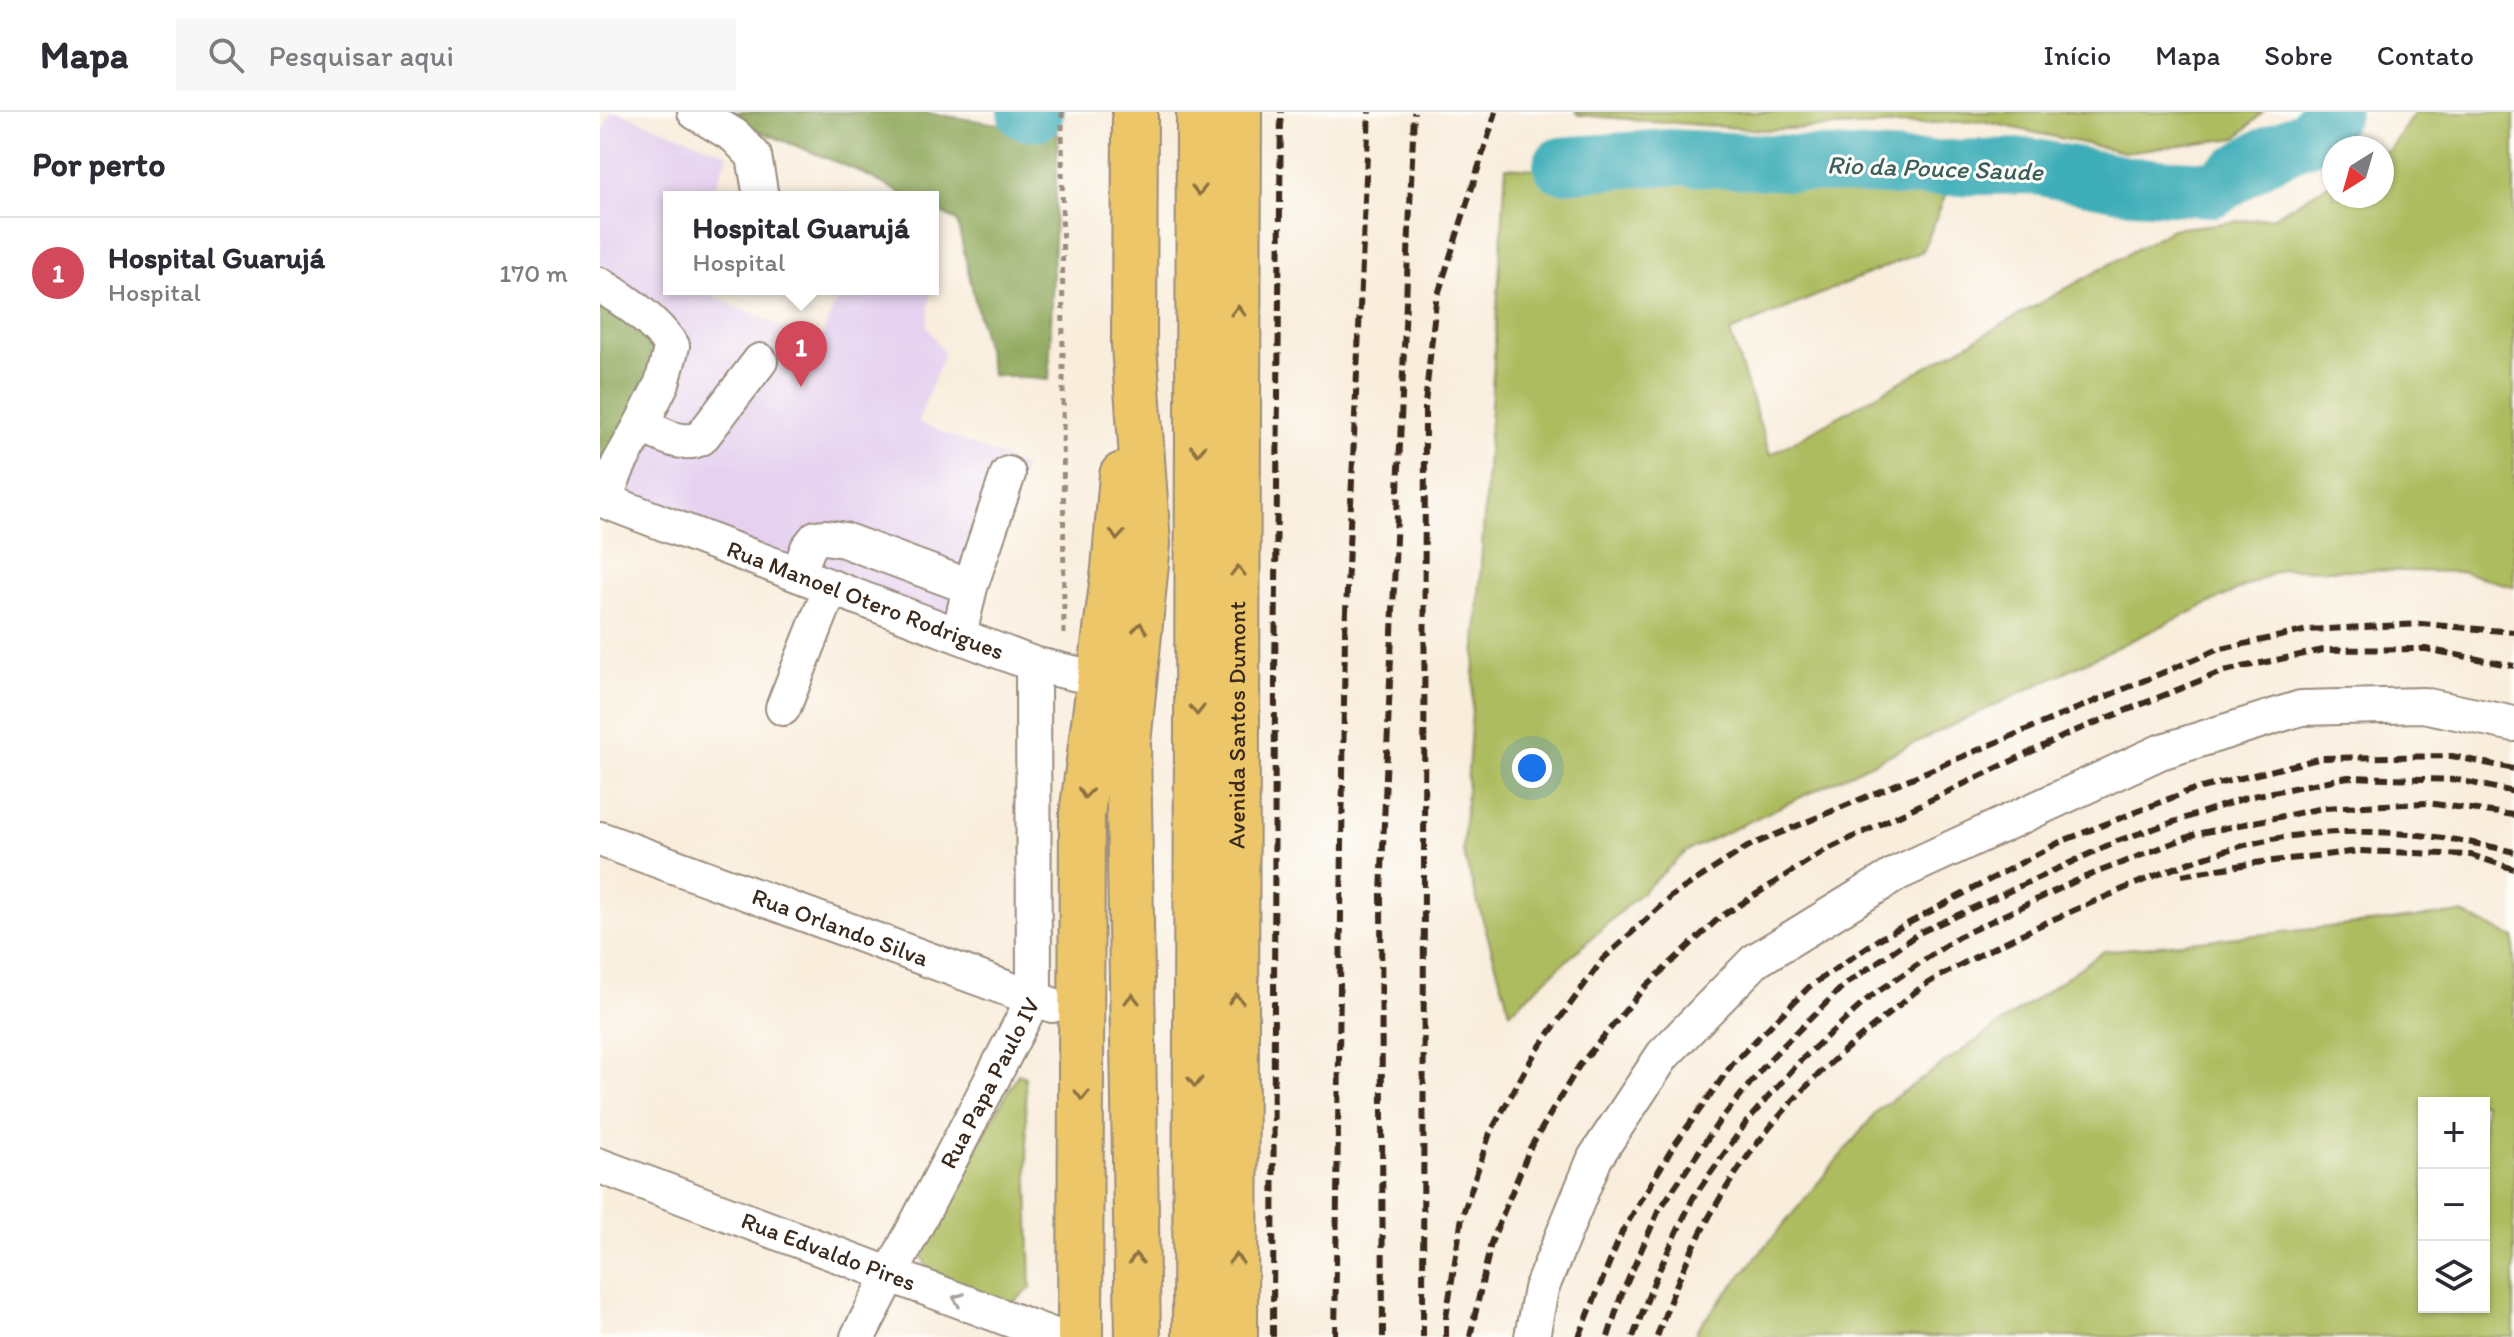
<!DOCTYPE html>
<html lang="pt">
<meta charset="utf-8">
<style>
body{margin:0;font-family:Itim,sans-serif;background:#f7f7f7;color:#2b2b33}
.controls{position:absolute;right:24px;bottom:24px;display:grid;overflow:hidden;border-radius:0px;box-shadow:0 2px 6px #0004}
.controls button{width:72px;height:72px;display:grid;place-items:center;padding:0;border:0;border-bottom:2px solid #e1e1e2;background:#fff;color:#2b2b33;font:40px sans-serif}
.compass{position:absolute;left:1722px;top:24px;width:72px;height:72px;border-radius:50%;background:#fff;box-shadow:0 2px 6px #0004;rotate:217deg}
.you{position:absolute;left:932px;top:656px;width:28px;height:28px;margin:-20px;border:6px solid #fff;border-radius:50%;background:#1a73e8;box-shadow:0 0 0 12px #1a73e833}
.badge{display:grid;place-items:center;width:52px;height:52px;border-radius:50%;background:#d1495b;color:#fff;font-size:26px;font-weight:700}
.pin{position:absolute;translate:-50% -66px;filter:drop-shadow(0 2px 4px #0008)}
.pin::after{content:'';position:absolute;top:42px;width:28px;height:24px;background:inherit;clip-path:polygon(0 0,100% 0,50% 100%)}
.popup{position:absolute;left:63px;top:79px;width:276px;height:104px;box-sizing:border-box;display:grid;place-content:center;border-radius:0px;background:#fff;filter:drop-shadow(0 2px 6px #0005);font-size:26px;white-space:nowrap;color:#7c7c81}
.popup b{font-size:30px;color:#2b2b33}
.popup::after{content:'';position:absolute;left:50%;top:100%;margin-left:-16px;border:16px solid transparent;border-top-color:#fff}
.list{margin:0;padding:0;list-style:none}
h2{display:flex;justify-content:space-between;align-items:center;height:104px;margin:0;padding:0 32px;font-size:34px}
h2 small{font-size:26px;font-weight:400;color:#7c7c81}
.list li{display:grid;grid-template-columns:52px 1fr auto;gap:24px;align-items:center;box-sizing:border-box;height:112px;padding:0 32px;border-top:2px solid #e1e1e2}
.list b{display:block;font-size:30px;white-space:nowrap}
.list p{margin:0;font-size:26px;white-space:nowrap;color:#7c7c81}
.list em{font-size:26px;font-style:normal;color:#7c7c81}
.icon{flex:none;width:44px;height:44px;fill:none;stroke:currentColor;stroke-width:2;stroke-linecap:round;stroke-linejoin:round}
.map{position:relative;flex:none;width:1914px;height:1225px;overflow:hidden}
header{display:flex;align-items:center;gap:48px;box-sizing:border-box;height:112px;padding:0 40px;background:#fff;border-bottom:2px solid #e1e1e2}
header strong{font-size:38px}
nav{display:flex;gap:44px;margin-inline-start:auto;font-size:28px}
.search{width:560px;height:72px;background:#f7f7f7;display:flex;align-items:center;gap:20px;box-sizing:border-box;padding:0 28px;border-radius:0px;color:#7c7c81;font-size:30px}
main{display:flex}
aside{flex:1;background:#fff}
.map>svg:first-child{display:block}
</style>
<header>
<strong>Mapa</strong>
<div class="search"><svg class="icon" aria-label="search" viewBox="0 0 24 24"><circle cx="10" cy="10" r="6"/><path d="M15 15l6 6"/></svg>Pesquisar aqui</div>
<nav><a>Início</a><a>Mapa</a><a>Sobre</a><a>Contato</a></nav>
</header>
<main>
<aside>
<h2>Por perto<small></small></h2>
<ul class="list">
<li><span class="badge">1</span><div><b>Hospital Guarujá</b><p>Hospital</p></div><em>170 m</em></li>
</ul>
</aside>
<div class="map">
<svg width="1914" height="1225" viewBox="0 0 1914 1225">
<rect width="100%" height="100%" fill="#fdfcf7"/>
<filter id="ink" filterUnits="userSpaceOnUse"><feTurbulence type="fractalNoise" baseFrequency=".0125" numOctaves="2"/><feDisplacementMap in="SourceGraphic" scale="16" xChannelSelector="R" yChannelSelector="G"/><feConvolveMatrix kernelMatrix="1 2 1 2 8 2 1 2 1" color-interpolation-filters="sRGB"/></filter>
<filter id="wash" filterUnits="userSpaceOnUse"><feTurbulence type="fractalNoise" baseFrequency=".006" numOctaves="4" result="noise"/><feDisplacementMap in="SourceGraphic" scale="32" xChannelSelector="R" yChannelSelector="G"/><feGaussianBlur stdDeviation="1.8" result="paint"/><feColorMatrix in="noise" values="0 0 0 0 0 0 0 0 0 0 0 0 0 0 0 0 0 1.4 0 .05"/><feComposite in="paint" operator="in"/></filter>
<g filter="url(#wash)">
<rect width="100%" height="100%" fill="#f9eddc"/>
<!-- built -->
<path fill="#e6d2f0" d="M11,0H19L128,42L112,85H69V177H97L219,231L241,177H331L327,214L344,241L318,310L425,355L371,515L19,382L90,236L36,185L0,165V27Z"/>
<!-- green -->
<g fill="#adbc5e" stroke="#74733e" stroke-width="2" fill-rule="evenodd">
<path d="M976,0H1663L1637,26L1524,40L1382,9L1163,18L978,3Z"/>
<path d="M1815,0H1914V475L1864,460L1682,457L1087,739L910,900L863,740L906,55L1014,62L1349,74L1323,139L1130,220L1170,343L1572,117L1674,105L1734,69V84H1782V41L1791,36Z"/>
<path d="M1862,801L1914,826V1225H1095L1097,1217L1280,996L1504,839ZM1884,991V1195H1824V991Z"/>
<path d="M418,962L425,965L431,1176L411,1192L330,1163L319,1137Z"/>
</g>
<!-- forest -->
<g fill="#8aa455" stroke="#62673a" stroke-width="2">
<path d="M112,0H320L458,21L449,268L392,263L357,109L333,97V85H309L256,58Z"/>
<path d="M0,178L67,243L0,354Z"/>
</g>
<g fill="none" stroke-linecap="round" stroke-linejoin="round">
<!-- river -->
<g stroke="#3dadb8" stroke-width="56">
<path d="M425,0L436,1"/>
<path d="M961,53L1070,45L1306,57L1430,54L1532,73L1613,77L1661,46L1710,24L1732,0"/>
</g>
</g>
</g>
<g filter="url(#ink)">
<g fill="none" stroke-linecap="round" stroke-linejoin="round">
<defs>
<g id="minor">
<path d="M95,0L135,24L154,44L161,85"/>
<path d="M0,173C28,190 53,208 72,234L62,271L41,313"/>
<path id="s1" d="M0,387L433,552L522,572"/>
<path d="M4,388L19,352L41,313C58,321 82,336 101,326L160,249"/>
<path d="M198,462L208,436L216,426L226,425L244,428L370,475L359,523"/>
<path d="M370,475L408,362"/>
<path d="M183,596L231,475"/>
<path id="s2" d="M0,727L452,893"/>
<path id="s3" d="M0,1054L457,1225"/>
<path id="s4" d="M258,1225L434,886L433,552"/>
<path d="M932,1225L941,1177L995,1046L1063,943L1155,849L1298,761L1560,640L1701,596L1823,593L1914,612"/>
</g>
<g id="major">
<path d="M535,0L534,233L548,432L528,631L538,1225"/>
<path d="M480,1225L482,703L514,457L522,363"/>
<path d="M595,1225L599,0"/>
<path id="s5" d="M635,1225L639,0"/>
</g>
</defs>
<!-- minor casing -->
<use href="#minor" stroke="#9a8c7d" stroke-width="38"/>
<!-- major casing -->
<use href="#major" stroke="#9a8c7d" stroke-width="48"/>
<!-- path -->
<path stroke="#9a8c7d" stroke-width="5" stroke-dasharray="6 6" stroke-linecap="butt" d="M462,0L464,527"/>
<!-- minor -->
<use href="#minor" stroke="#fff" stroke-width="34"/>
<!-- major -->
<use href="#major" stroke="#ecc669" stroke-width="44"/>
<!-- rail -->
<g stroke="#3b2a1e" stroke-width="6" stroke-dasharray="12 6" stroke-linecap="butt">
<path d="M1582,763L1655,751L1759,739L1871,743L1914,757"/>
<path d="M673,1225L675,566L681,0"/>
<path d="M735,1225L745,521L769,0"/>
<path d="M783,1225L781,782L814,0"/>
<path d="M823,1225L825,292L836,189L896,0"/>
<path d="M846,1225V1206L862,1105L890,1021L935,941L1003,847L1073,783L1149,734L1617,538L1708,518L1821,512L1914,520"/>
<path d="M870,1225L891,1131L930,1036L979,954L1044,876L1119,806L1222,740L1470,621L1624,559L1723,538L1826,537L1914,554"/>
<path d="M979,1225L1022,1120L1073,1035L1133,951L1209,875L1279,827L1460,730L1589,679L1722,646L1852,644L1914,657"/>
<path d="M1008,1225L1021,1184L1058,1100L1118,1011L1170,947L1243,874L1319,821L1517,729L1648,685L1748,665L1858,668L1914,680"/>
<path d="M1033,1225L1055,1167L1093,1086L1148,1008L1201,948L1270,885L1358,825L1480,767L1596,722L1723,696L1827,691L1914,703"/>
<path d="M1057,1225C1101,1093 1171,994 1280,909C1296,896 1311,882 1328,871C1380,841 1436,814 1491,791C1535,772 1580,752 1627,738C1718,710 1822,717 1914,740"/>
</g>
</g>
<!-- one-way arrows -->
<defs><path id="oneway-chevron" d="M-2-3.5L2.5 0L-2 3.5" fill="none" stroke-width="1.6" stroke-linecap="round" stroke-linejoin="round" transform="scale(2)"/></defs>
<g stroke="#8b7040">
<use href="#oneway-chevron" transform="translate(599 78) rotate(90)"/>
<use href="#oneway-chevron" transform="translate(638 199) rotate(-90)"/>
<use href="#oneway-chevron" transform="translate(598 338) rotate(90)"/>
<use href="#oneway-chevron" transform="translate(517 423) rotate(95)"/>
<use href="#oneway-chevron" transform="translate(638 459) rotate(-90)"/>
<use href="#oneway-chevron" transform="translate(540 516) rotate(-84)"/>
<use href="#oneway-chevron" transform="translate(597 598) rotate(90)"/>
<use href="#oneway-chevron" transform="translate(485 681) rotate(97)"/>
<use href="#oneway-chevron" transform="translate(532 887) rotate(-90)"/>
<use href="#oneway-chevron" transform="translate(636 887) rotate(-90)"/>
<use href="#oneway-chevron" transform="translate(595 970) rotate(90)"/>
<use href="#oneway-chevron" transform="translate(482 983) rotate(91)"/>
<use href="#oneway-chevron" transform="translate(536 1147) rotate(-91)"/>
<use href="#oneway-chevron" transform="translate(636 1147) rotate(-90)"/>
</g>
<use stroke="#a79f9a" href="#oneway-chevron" transform="translate(358 1187) rotate(-159)"/>
</g>
<g text-anchor="middle" stroke-width="6" stroke-linejoin="round" paint-order="stroke">
<!-- street labels -->
<g font-size="24" fill="#3b2a1e" stroke="#fdfcf7">
<text dy="8" stroke="none"><textPath href="#s1" startOffset="284">Rua Manoel Otero Rodrigues</textPath></text>
<text dy="8" stroke="none"><textPath href="#s5" startOffset="612">Avenida Santos Dumont</textPath></text>
<text dy="8" stroke="none"><textPath href="#s2" startOffset="256">Rua Orlando Silva</textPath></text>
<text dy="8" stroke="none"><textPath href="#s4" startOffset="286">Rua Papa Paulo IV</textPath></text>
<text dy="8" stroke="none"><textPath href="#s3" startOffset="244">Rua Edvaldo Pires</textPath></text>
</g>
<!-- water labels -->
<g font-size="26" font-style="italic" fill="#3c5e5c" stroke="#fdfcf7">
<text transform="translate(1335 56) rotate(2)" y="9">Rio da Pouce Saude</text>
</g>
</g>
</svg>
<div class="controls">
<button>+</button>
<button>−</button>
<button><svg class="icon" aria-label="layers" viewBox="0 0 24 24"><path d="M12 4l9 5-9 5-9-5zM3 14l9 5 9-5"/></svg></button>
</div>
<svg class="compass" viewBox="-18 -18 36 36"><path d="M0-13l5 13h-10z" fill="#e53935"/><path d="M0 13l5-13h-10z" fill="#7c7c81"/></svg>
<div class="you"></div>
<div class="pin badge" style="left:201px;top:275px">1</div>
<div class="popup"><b>Hospital Guarujá</b>Hospital</div>
</div>
</main>
